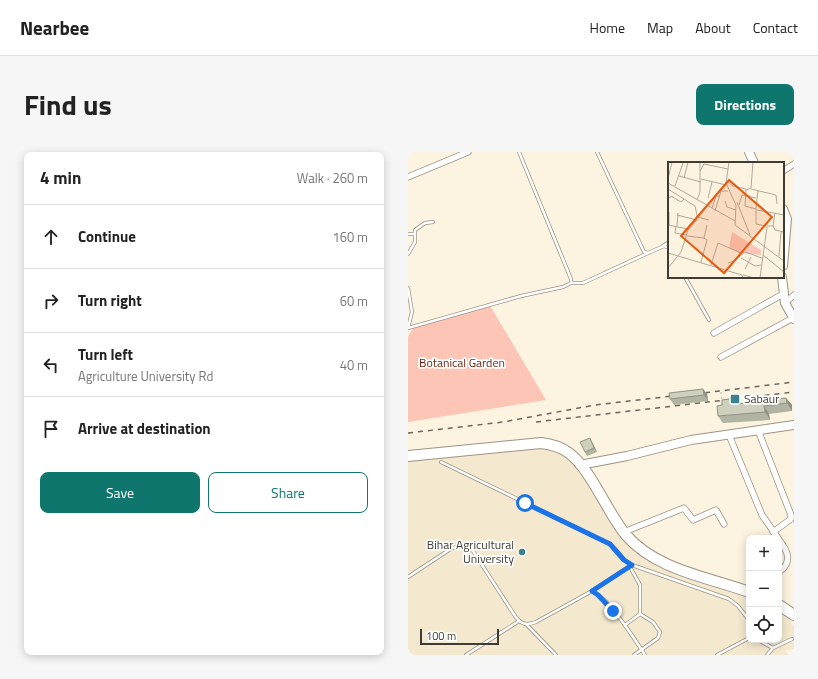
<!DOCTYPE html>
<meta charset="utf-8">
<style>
body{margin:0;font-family:"Titillium Web",sans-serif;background:#f6f6f6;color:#222}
.controls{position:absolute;right:12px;bottom:12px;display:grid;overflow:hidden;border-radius:8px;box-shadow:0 2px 10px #0003}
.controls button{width:36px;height:36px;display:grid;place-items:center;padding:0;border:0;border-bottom:1px solid #e0e0e0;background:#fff;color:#222;font:20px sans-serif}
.scale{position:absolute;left:12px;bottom:10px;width:79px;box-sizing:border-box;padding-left:4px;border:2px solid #3f3c35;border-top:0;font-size:11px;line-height:14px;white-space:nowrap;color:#3f3c35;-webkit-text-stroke:3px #fff;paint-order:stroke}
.stop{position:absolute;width:12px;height:12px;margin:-9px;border:3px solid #1a73e8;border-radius:50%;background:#fff}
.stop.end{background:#1a73e8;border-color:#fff;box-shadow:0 1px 4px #0008}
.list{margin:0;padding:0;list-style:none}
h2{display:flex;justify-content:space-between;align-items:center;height:52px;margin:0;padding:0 16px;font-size:17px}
h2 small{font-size:13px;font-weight:400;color:#767676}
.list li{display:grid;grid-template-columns:26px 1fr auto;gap:12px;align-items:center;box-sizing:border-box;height:64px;padding:0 16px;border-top:1px solid #e0e0e0}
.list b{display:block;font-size:15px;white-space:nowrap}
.list p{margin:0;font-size:13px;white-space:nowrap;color:#767676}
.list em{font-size:13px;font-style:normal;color:#767676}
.actions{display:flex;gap:8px;padding:12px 16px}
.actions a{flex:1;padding:9px 0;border:1px solid #0f766e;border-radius:8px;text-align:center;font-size:14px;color:#0f766e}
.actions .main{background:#0f766e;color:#fff}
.icon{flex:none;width:22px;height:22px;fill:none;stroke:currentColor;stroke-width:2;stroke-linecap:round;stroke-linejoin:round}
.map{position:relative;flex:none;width:386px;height:503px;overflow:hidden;border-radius:8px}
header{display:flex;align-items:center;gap:24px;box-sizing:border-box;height:56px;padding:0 20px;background:#fff;border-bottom:1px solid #e0e0e0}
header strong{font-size:19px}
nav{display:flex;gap:22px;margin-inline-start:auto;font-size:14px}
.intro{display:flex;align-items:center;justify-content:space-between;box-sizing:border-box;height:96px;padding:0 24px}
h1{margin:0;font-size:28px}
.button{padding:10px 18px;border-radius:8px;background:#0f766e;color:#fff;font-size:14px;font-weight:700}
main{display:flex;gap:24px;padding:0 24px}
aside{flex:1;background:#fff;border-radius:8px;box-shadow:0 2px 10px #0003}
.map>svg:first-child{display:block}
</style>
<header>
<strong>Nearbee</strong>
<nav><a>Home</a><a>Map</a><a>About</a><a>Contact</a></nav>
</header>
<div class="intro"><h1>Find us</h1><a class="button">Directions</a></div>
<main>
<aside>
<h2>4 min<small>Walk · 260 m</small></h2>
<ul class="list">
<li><svg class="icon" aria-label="ahead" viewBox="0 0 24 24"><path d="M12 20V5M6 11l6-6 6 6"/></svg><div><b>Continue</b></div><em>160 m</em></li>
<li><svg class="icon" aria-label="right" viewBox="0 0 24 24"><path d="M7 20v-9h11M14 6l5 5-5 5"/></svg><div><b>Turn right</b></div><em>60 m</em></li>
<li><svg class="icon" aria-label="left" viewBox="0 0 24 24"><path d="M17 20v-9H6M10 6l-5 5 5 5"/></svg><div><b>Turn left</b><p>Agriculture University Rd</p></div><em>40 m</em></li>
<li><svg class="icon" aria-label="arrive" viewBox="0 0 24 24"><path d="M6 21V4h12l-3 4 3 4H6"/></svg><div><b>Arrive at destination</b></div></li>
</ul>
<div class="actions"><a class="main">Save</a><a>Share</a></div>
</aside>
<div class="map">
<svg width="386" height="503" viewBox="0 0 386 503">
<rect width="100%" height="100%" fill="#fcf3e1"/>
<!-- built -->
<path fill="#f4e8cf" d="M133,294L149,298L161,305L173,319L207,376L221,394L235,406L341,443V488H371V456L376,458L386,475V497L377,498L380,503H0V308Z"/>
<!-- green -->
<path fill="#fcc5b5" d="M81,152L138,248L0,270V185L6,174Z"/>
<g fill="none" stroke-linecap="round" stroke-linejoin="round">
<defs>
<g id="lane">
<path d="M189,0L236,100L240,101L256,94L261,96"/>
<path d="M0,82H6"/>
<path d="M255,94L261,90"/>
<path d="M0,102L7,90V78L17,71L25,70"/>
<path d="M277,125L301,168"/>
<path d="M163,131H175L240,101"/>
<path d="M0,136L4,160L0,176"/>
<path d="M0,176L113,144L155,135L163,131V127L111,0"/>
<path d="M33,310L202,392L216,408L224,413L321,447L330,454L341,468"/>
<path d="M222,415L232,433V462L245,470L252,480L250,486L226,503"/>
<path d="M0,425L44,396L58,393L65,399L107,464C113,472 118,474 128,470L184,439C199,444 228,489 237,503"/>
<path d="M184,439L222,414"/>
<path d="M118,472L148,503"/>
<path d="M217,473L232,462"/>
<path d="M350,488L365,496L384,487"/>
<path d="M58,503L111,469"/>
<path d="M309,503L341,486"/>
<path d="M359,503L365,496"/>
</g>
<g id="street">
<path d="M375,19L386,12"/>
<path d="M0,25L60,0"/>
<path d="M377,151L386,143"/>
<path d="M306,181L375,142"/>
<path d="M313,205L385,166"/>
<path d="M350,278L383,363V367L365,380"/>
<path d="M321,283L354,363L370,386"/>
<path d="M216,380L276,356L285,368L308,358L316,372"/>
<path d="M371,388C380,399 385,410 371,420"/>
</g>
<g id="secondary">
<path d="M341,0L346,11"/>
<path d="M375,57L379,67L375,114"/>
<path d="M374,125L377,151L386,167"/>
<path d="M172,313L219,304L283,288L386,273"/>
</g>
<g id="highway">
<path d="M0,304L133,291C142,292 153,295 161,301C183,317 200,362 218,383C248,418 300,425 341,440"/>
<path d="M371,453L386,463"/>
</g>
</defs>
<!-- lane casing -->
<use href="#lane" stroke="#9c9484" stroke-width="4"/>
<!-- street casing -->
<use href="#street" stroke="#9c9484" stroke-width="7"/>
<!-- secondary casing -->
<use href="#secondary" stroke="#9c9484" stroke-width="10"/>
<!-- highway casing -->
<use href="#highway" stroke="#9c9484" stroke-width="12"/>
<!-- lane -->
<use href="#lane" stroke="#fff" stroke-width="2.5"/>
<!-- street -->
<use href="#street" stroke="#fff" stroke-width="5.5"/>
<!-- secondary -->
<use href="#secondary" stroke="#fff" stroke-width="8"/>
<!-- highway -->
<use href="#highway" stroke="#fff" stroke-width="10"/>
<!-- rail -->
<g stroke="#6c675e" stroke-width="1.5" stroke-dasharray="5 5" stroke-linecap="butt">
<path d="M287,242L386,230"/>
<path d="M128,270L386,240"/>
<path d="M0,281L95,270L187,253L273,243"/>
</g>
<!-- path-bridge -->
<path stroke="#b7b0a2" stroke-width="1" stroke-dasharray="2 3" stroke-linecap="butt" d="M313,240L314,248"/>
</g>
<!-- wall -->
<g fill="#b1b3a3">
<path d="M295,237L299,242L300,249L266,253L262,247Z"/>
<path d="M329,246L333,251L378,246L384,253V259L361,262L362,268L315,271L310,264L314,253Z"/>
<path d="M184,290L189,300L179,304L177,300Z"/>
</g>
<!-- shaded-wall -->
<g fill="#909284">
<path d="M295,237L299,242L300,249L296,243Z"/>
<path d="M329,246L335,254L330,252Z"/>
<path d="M378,246L384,253V259L379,251Z"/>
<path d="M356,254L361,262L362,268L357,260Z"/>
<path d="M182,286L189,300L186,296Z"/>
</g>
<!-- building -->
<g fill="#ced0bd" stroke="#909284">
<path d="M295,237L296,243L262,247L261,241Z"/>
<path d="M329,246L330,252L378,246L379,251L356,254L357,260L310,264L309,254L314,253V248Z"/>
<path d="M182,286L186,296L177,300L172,290Z"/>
</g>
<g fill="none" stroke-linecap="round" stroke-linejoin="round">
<!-- route -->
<path stroke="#1a73e8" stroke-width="5" d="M117,351L202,392L216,408L224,413L184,439L190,443L205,459"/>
</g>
<!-- markers -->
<g fill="#3b828c" stroke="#fff" stroke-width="1.5">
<rect x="322" y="242" width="10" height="10" rx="2"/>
<circle cx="114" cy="400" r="4"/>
</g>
<g text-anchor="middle" stroke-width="3.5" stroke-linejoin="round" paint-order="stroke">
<!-- park labels -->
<g font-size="12" fill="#6e1e06" stroke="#fff">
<text x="54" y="215">Botanical Garden</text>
</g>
<!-- poi labels -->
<g font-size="12" fill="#3f3c35" stroke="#fff" text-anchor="start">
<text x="336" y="251">Sabaur</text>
<text x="106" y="397" text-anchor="end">Bihar Agricultural<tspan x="106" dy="14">University</tspan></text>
</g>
</g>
<!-- overview -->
<g transform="translate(260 10)">
<rect width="116" height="116" fill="#fcf3e1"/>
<path d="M64,70L93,88V93L72,91L61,86Z" fill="#fcc5b5"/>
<path fill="none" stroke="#b0aa9c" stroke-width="1" d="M61,0L58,21L68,43L67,63L116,99M32,9L36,2L60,7M11,14L33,20M16,16L20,0M0,17L4,0M33,17L58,23M60,20L65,24L78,27L77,44L88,47V62L98,64M0,21L67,59M7,24L15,1M0,27L27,44L29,53L28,59L20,68L13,90L0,106M83,27L108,33L109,42M78,28L83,26L85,0M40,36L44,20M0,37L3,34L13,40L16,37M29,38L32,30V0M57,39L59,45L68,48M69,40L82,73M71,43L74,33L88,36M44,46L48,34H52M88,47L90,28M89,48L116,53M47,49L53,29H60M1,50V63M9,53L29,58M29,55L41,58M0,63L20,67M8,64L7,71L19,73M9,64L10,51M99,64H105L107,51M105,64L107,68L116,70M19,74L36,76M0,91L74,113L75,116M95,93L116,110M111,94L113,70M73,96L87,104L93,103M33,100L39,78L36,76L39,63M60,101L66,99L77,90L94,96M43,103L50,81L73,91M77,107L83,95M75,113L87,116M92,116L99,65"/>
<path fill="#e8590c" fill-opacity="0.15" stroke="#e8590c" stroke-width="2" d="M61,18L104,55L56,111L13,74Z"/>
<rect width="116" height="116" fill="none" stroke="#3f3c35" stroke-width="2"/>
</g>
</svg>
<div class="controls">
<button>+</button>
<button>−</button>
<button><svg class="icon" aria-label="locate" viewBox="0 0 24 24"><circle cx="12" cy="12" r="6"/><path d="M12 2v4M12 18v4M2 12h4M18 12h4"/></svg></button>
</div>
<div class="scale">100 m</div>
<div class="stop" style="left:117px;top:351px"></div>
<div class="stop end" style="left:205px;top:459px"></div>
</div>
</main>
